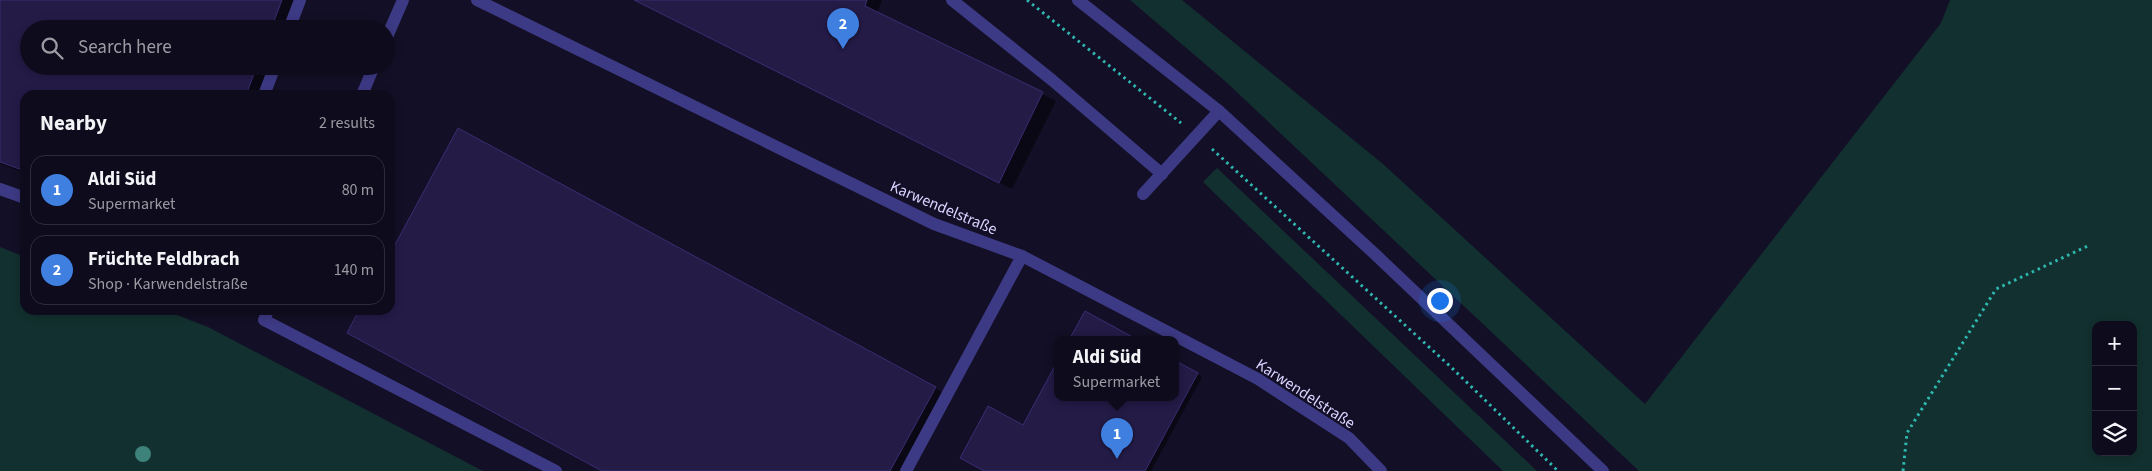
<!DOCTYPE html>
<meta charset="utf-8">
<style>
body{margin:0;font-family:"Source Sans 3",sans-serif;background:#171425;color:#f1f3f6}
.controls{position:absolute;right:15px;bottom:15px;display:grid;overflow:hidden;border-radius:10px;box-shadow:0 2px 8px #0003}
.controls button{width:45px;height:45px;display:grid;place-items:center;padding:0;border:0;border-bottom:1px solid #2e2b3b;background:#0e0b1c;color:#f1f3f6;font:25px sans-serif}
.you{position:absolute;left:1439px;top:300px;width:18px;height:18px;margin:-12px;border:4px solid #fff;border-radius:50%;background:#1a73e8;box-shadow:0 0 0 8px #1a73e833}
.badge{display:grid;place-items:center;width:32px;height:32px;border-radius:50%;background:#0f766e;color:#fff;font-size:16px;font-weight:700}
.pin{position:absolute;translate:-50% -41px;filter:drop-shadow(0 1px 2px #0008)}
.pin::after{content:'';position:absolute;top:26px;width:18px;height:15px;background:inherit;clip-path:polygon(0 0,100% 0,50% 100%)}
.popup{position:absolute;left:1054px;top:336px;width:125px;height:65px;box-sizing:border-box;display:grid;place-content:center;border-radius:10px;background:#0e0b1c;filter:drop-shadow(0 1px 4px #0005);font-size:16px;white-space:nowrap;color:#9b9ba3}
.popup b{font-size:19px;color:#f1f3f6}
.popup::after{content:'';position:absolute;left:50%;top:100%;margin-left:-10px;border:10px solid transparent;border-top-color:#0e0b1c}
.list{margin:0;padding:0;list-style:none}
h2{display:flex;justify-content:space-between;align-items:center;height:65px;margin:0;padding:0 20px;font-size:21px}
h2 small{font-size:16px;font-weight:400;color:#9b9ba3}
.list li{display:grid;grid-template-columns:32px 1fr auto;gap:15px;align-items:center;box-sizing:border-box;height:70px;margin:0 10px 10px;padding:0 10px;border:1px solid #2e2b3b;border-radius:15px}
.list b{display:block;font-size:19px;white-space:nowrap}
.list p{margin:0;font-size:16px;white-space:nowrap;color:#9b9ba3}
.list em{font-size:16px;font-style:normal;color:#9b9ba3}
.icon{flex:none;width:28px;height:28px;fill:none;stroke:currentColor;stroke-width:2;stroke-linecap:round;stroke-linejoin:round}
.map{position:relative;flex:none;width:2152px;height:471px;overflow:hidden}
.search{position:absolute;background:#0e0b1c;box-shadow:0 2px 8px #0003;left:20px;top:20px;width:375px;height:55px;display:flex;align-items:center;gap:12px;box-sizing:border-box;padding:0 18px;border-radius:28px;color:#9b9ba3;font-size:19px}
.panel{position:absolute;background:#0e0b1c;box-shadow:0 2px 8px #0003;left:20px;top:90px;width:375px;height:225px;border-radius:15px}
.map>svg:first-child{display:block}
</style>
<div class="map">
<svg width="2152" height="471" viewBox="0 0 2152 471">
<rect width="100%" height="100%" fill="#130f26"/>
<!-- green -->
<g fill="#12302f" fill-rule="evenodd">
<path d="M1130,0H1182L1383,164L1645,404L1941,23L1950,0H2152V471H1639L1225,81ZM2096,325H2133V452H2096Z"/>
<path d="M1217,168L1537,471H1503L1203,182Z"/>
<path d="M0,247L25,257V310H164L208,327L483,471H0Z"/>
</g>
<!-- shadow -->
<g fill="#0007">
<path d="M0,0H300L289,29H29V66H275L264,95H25V173L0,164Z"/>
<path d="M634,0H882L877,13L1056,101L1012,189Z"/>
<path d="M390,256L935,388L950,397L909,471H604L361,310H390Z"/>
<path d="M1085,313L1135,340H1071Z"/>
<path d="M1176,362L1202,377L1151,471H986L1023,427L1058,363V398H1176Z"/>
</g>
<!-- building -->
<g fill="#241b47" stroke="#3b2d73">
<path d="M0,0H282L271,29H29V66H257L246,95H25V171L0,162Z"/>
<path d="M634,0H867L865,6L1043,92L999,183Z"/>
<path d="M458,128L936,387L890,471H602L347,333L359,310H390V254Z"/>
<path d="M1085,311L1138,340H1069Z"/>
<path d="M1058,360V398H1176V361L1198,373L1145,471H984L960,458L988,406L1023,425Z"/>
</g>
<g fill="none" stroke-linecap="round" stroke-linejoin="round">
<!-- path -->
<g stroke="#2fb8b0" stroke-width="3" stroke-dasharray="2.5 4" stroke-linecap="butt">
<path d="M1027,0L1181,123"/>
<path d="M1212,149L1452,368L1558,471"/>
<path d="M1903,471L1907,433L1996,289L2090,245"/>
</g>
<!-- service -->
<g stroke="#3d3a85" stroke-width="12">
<path d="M952,0L1052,80L1162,174"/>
<path d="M289,29L300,0"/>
<path d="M386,39L403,0"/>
<path d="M264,95L275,66"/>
<path d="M362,95L374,66"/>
<path d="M0,189L25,198"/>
<path d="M1143,194L1219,111"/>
<path d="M268,310L264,320L556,471"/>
<path d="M906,471L1022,256"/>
</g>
<!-- minor -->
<g stroke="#3d3a85" stroke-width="12">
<path d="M477,0L934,224L1022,256L1258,379L1349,438L1381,471"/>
<path d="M1078,0L1219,111L1377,256L1603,471"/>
</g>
</g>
<!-- trees -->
<circle fill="#3d827b" cx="143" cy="454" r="8"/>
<g text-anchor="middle" stroke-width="4" stroke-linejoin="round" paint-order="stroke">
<!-- street labels -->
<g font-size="16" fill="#d9d4ff" stroke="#130f26">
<text transform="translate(944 207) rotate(23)" y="6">Karwendelstraße</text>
<text transform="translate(1306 393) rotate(33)" y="6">Karwendelstraße</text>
</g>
</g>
</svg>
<div class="controls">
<button>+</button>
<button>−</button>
<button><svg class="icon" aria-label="layers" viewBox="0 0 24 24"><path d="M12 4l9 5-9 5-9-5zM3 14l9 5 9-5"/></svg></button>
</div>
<div class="you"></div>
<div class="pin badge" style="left:1117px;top:459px;background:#3f7fe0">1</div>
<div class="popup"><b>Aldi Süd</b>Supermarket</div>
<div class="pin badge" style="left:843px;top:49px;background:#3f7fe0">2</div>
<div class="search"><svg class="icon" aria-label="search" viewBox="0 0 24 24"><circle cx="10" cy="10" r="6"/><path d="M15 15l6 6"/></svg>Search here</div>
<section class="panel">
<h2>Nearby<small>2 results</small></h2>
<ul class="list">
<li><span class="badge" style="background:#3f7fe0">1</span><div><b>Aldi Süd</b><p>Supermarket</p></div><em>80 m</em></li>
<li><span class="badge" style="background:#3f7fe0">2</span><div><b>Früchte Feldbrach</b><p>Shop · Karwendelstraße</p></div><em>140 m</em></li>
</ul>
</section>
</div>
